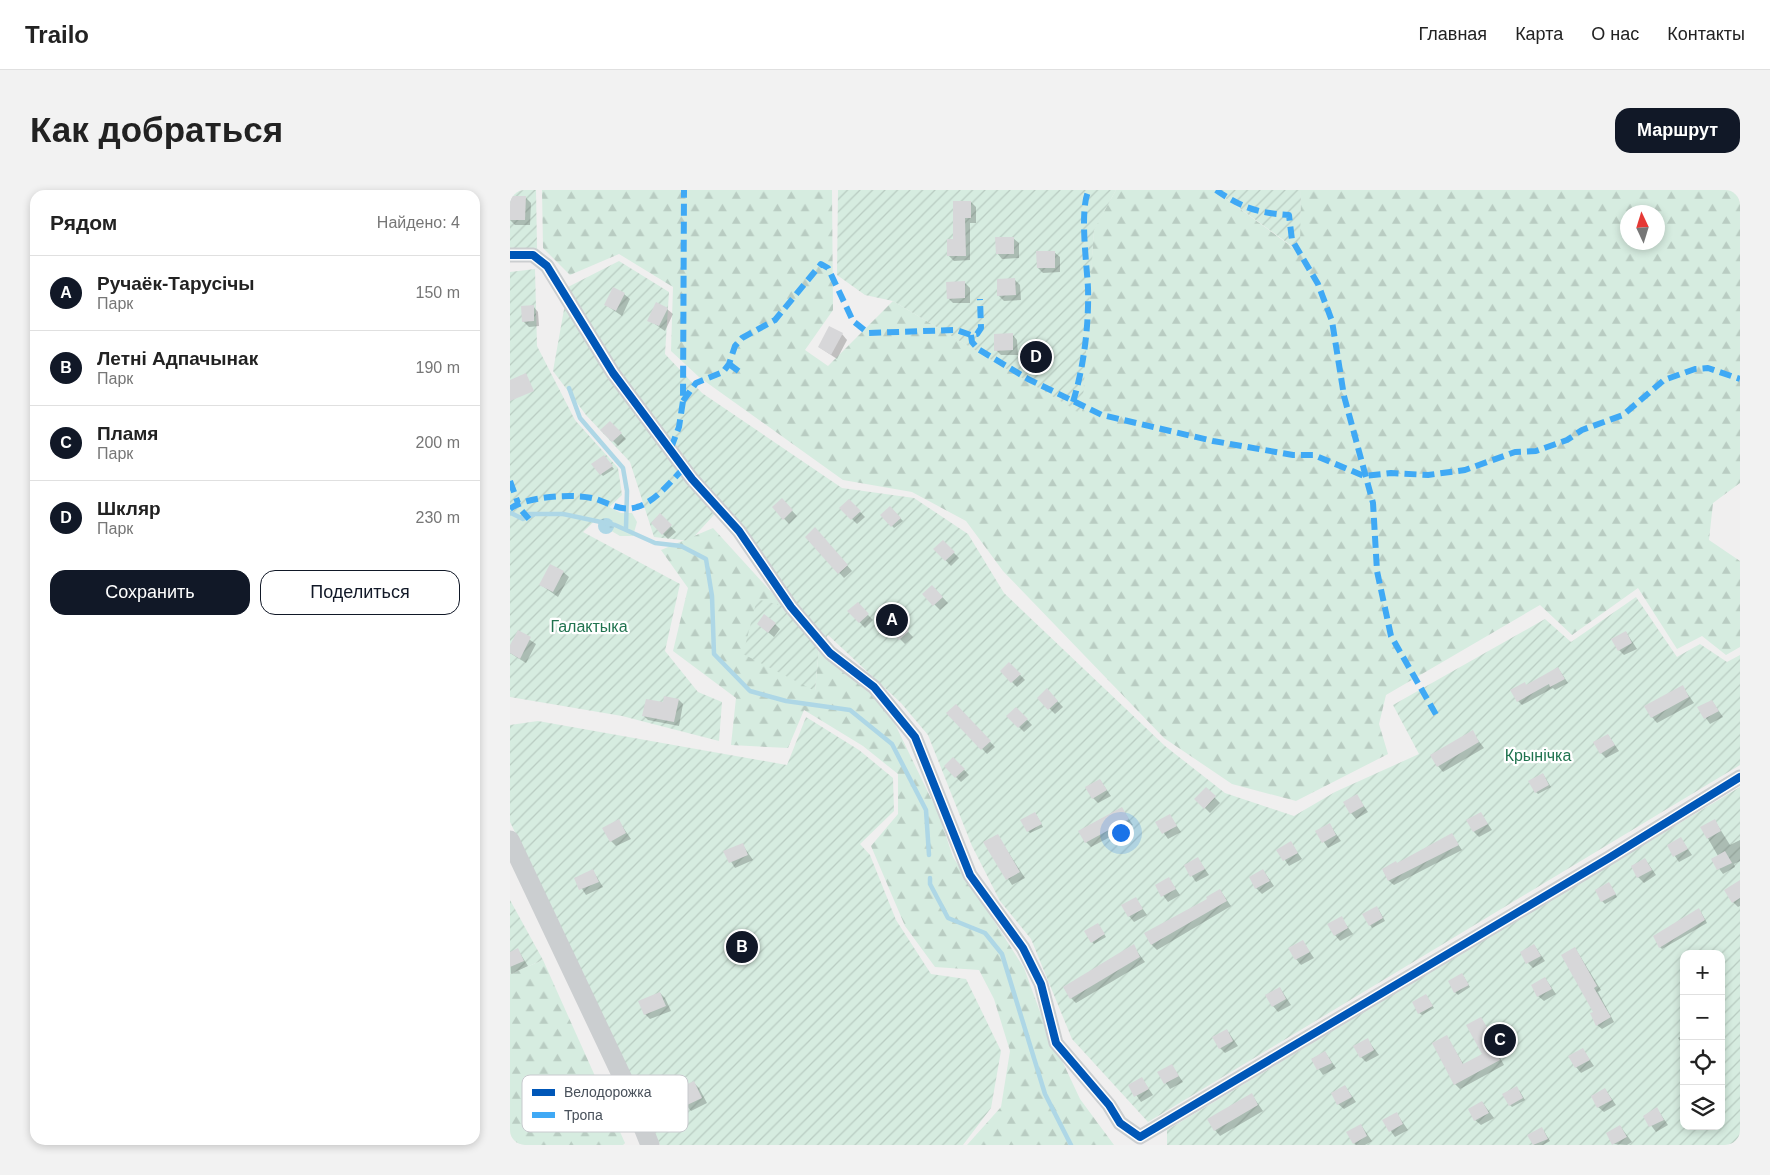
<!DOCTYPE html>
<html lang="ru">
<meta charset="utf-8">
<style>
body{margin:0;font-family:Arial,sans-serif;background:#f2f2f2;color:#222}
.controls{position:absolute;right:15px;bottom:15px;display:grid;overflow:hidden;border-radius:10px;box-shadow:0 2px 8px #0003}
.controls button{width:45px;height:45px;display:grid;place-items:center;padding:0;border:0;border-bottom:1px solid #e0e0e0;background:#fff;color:#222;font:25px sans-serif}
.compass{position:absolute;left:1110px;top:15px;width:45px;height:45px;border-radius:50%;background:#fff;box-shadow:0 2px 8px #0003;rotate:356deg}
.you{position:absolute;left:610px;top:642px;width:18px;height:18px;margin:-12px;border:4px solid #fff;border-radius:50%;background:#1a73e8;box-shadow:0 0 0 8px #1a73e833}
.badge{display:grid;place-items:center;width:32px;height:32px;border-radius:50%;background:#111827;color:#fff;font-size:16px;font-weight:700}
.pin{position:absolute;translate:-50% -50%;border:2px solid #fff;box-shadow:0 1px 5px #0006}
.list{margin:0;padding:0;list-style:none}
h2{display:flex;justify-content:space-between;align-items:center;height:65px;margin:0;padding:0 20px;font-size:21px}
h2 small{font-size:16px;font-weight:400;color:#767676}
.list li{display:grid;grid-template-columns:32px 1fr auto;gap:15px;align-items:center;box-sizing:border-box;height:75px;padding:0 20px;border-top:1px solid #e0e0e0}
.list b{display:block;font-size:19px;white-space:nowrap}
.list p{margin:0;font-size:16px;white-space:nowrap;color:#767676}
.list em{font-size:16px;font-style:normal;color:#767676}
.actions{display:flex;gap:10px;padding:15px 20px}
.actions a{flex:1;padding:11px 0;border:1px solid #111827;border-radius:15px;text-align:center;font-size:18px;color:#111827}
.actions .main{background:#111827;color:#fff}
.icon{flex:none;width:28px;height:28px;fill:none;stroke:currentColor;stroke-width:2;stroke-linecap:round;stroke-linejoin:round}
.map{position:relative;flex:none;width:1230px;height:955px;overflow:hidden;border-radius:15px}
header{display:flex;align-items:center;gap:30px;box-sizing:border-box;height:70px;padding:0 25px;background:#fff;border-bottom:1px solid #e0e0e0}
header strong{font-size:24px}
nav{display:flex;gap:28px;margin-inline-start:auto;font-size:18px}
.intro{display:flex;align-items:center;justify-content:space-between;box-sizing:border-box;height:120px;padding:0 30px}
h1{margin:0;font-size:35px}
.button{padding:12px 22px;border-radius:15px;background:#111827;color:#fff;font-size:18px;font-weight:700}
main{display:flex;gap:30px;padding:0 30px}
aside{flex:1;background:#fff;border-radius:15px;box-shadow:0 2px 8px #0003}
.map>svg:first-child{display:block}
</style>
<header>
<strong>Trailo</strong>
<nav><a>Главная</a><a>Карта</a><a>О нас</a><a>Контакты</a></nav>
</header>
<div class="intro"><h1>Как добраться</h1><a class="button">Маршрут</a></div>
<main>
<aside>
<h2>Рядом<small>Найдено: 4</small></h2>
<ul class="list">
<li><span class="badge">A</span><div><b>Ручаёк-Тарусічы</b><p>Парк</p></div><em>150 m</em></li>
<li><span class="badge">B</span><div><b>Летні Адпачынак</b><p>Парк</p></div><em>190 m</em></li>
<li><span class="badge">C</span><div><b>Пламя</b><p>Парк</p></div><em>200 m</em></li>
<li><span class="badge">D</span><div><b>Шкляр</b><p>Парк</p></div><em>230 m</em></li>
</ul>
<div class="actions"><a class="main">Сохранить</a><a>Поделиться</a></div>
</aside>
<div class="map">
<svg width="1230" height="955" viewBox="0 0 1230 955">
<defs>
<pattern id="forest-firs" width="22" height="20" patternUnits="userSpaceOnUse" patternTransform="scale(1.25)"><rect width="22" height="20" fill="#d6ece0"/><path d="M5 1l3.5 6h-7zM16 11l3.5 6h-7z" fill="#b9ccc2"/></pattern>
<pattern id="garden-furrows" width="10" height="10" patternUnits="userSpaceOnUse" patternTransform="scale(1.25)"><rect width="10" height="10" fill="#d6ece0"/><path d="M-1 1l2-2M0 10L10 0M9 11l2-2" fill="none" stroke="#b9ccc2"/></pattern>
<pattern id="water-ripples" width="26" height="14" patternUnits="userSpaceOnUse" patternTransform="scale(1.25)"><rect width="26" height="14" fill="#aed7e6"/><path d="M2 4q2-2 4 0t4 0M15 11q2-2 4 0t4 0" fill="none" stroke="#90b1bd"/></pattern>
</defs>
<rect width="100%" height="100%" fill="#f0efef"/>
<!-- green -->
<path fill="#d6ece0" d="M0,314L97,316L111,323H122L127,332L123,346H110L86,332L67,331Z"/>
<!-- forest -->
<g fill="url(#forest-firs)" fill-rule="evenodd">
<path d="M32,0H322L323,120L295,160L318,176L383,111L571,223L584,39L606,0H704L789,62L791,0H1230V293L1203,313L1199,350L1230,371V457L1216,465L1192,446L1167,459L1128,398L1062,445L1030,415L876,505L869,534L878,564L786,611L722,594L654,548L493,381L456,331L402,302L333,290L189,187L161,161L163,97L109,64L60,85L33,58ZM1118,22H1148V52H1118Z"/>
<path d="M203,338L274,416L305,501L309,458L362,505L385,534L429,625L443,667L514,778L533,830L570,909L604,955H457L491,917L500,861L484,809L469,780L425,777L395,736L361,656L388,624V584L353,556L294,520L278,558L221,555L226,508L163,461L178,398L151,360Z"/>
<path d="M33,770L115,953L113,955H0V784Z"/>
</g>
<!-- garden -->
<g fill="url(#garden-furrows)" fill-rule="evenodd">
<path d="M0,0H26L27,59H0Z"/>
<path d="M328,0H606L584,40L572,224L383,111L355,105L327,85Z"/>
<path d="M704,0H791L790,62Z"/>
<path d="M109,71L159,102L155,164L192,203L332,298L404,308L458,344L494,403L655,556L715,603L784,626L825,602L909,564L883,515L1035,429L1061,452L1126,407L1167,467L1190,454L1217,472L1230,465V575L638,932L562,849L521,749L490,711L462,656L418,545L391,513L318,445L309,458L305,501L233,464L247,409L273,416L213,315L180,351L144,347L120,272L76,225L43,181L58,97Z"/>
<path d="M25,79L27,156L65,230L108,278L112,305L73,342L170,394L155,461L188,502L212,512L209,551L112,526L0,507V82Z"/>
<path d="M296,527L349,560L383,588L384,621L350,654L360,665L386,730L421,784L456,789L491,861L481,918L453,955H150L47,728L0,632V535L28,531L277,575Z"/>
<path d="M1230,597V955H657V940ZM1174,764H1211V936H1174Z"/>
<path d="M0,710L33,770L0,784Z"/>
</g>
<!-- water -->
<circle fill="url(#water-ripples)" cx="96" cy="336" r="8"/>
<!-- shadow -->
<g fill="#0003">
<path d="M16,8L21,13L20,35H5L0,30Z"/>
<path d="M461,12L466,17V33H460V70L444,71L438,65Z"/>
<path d="M503,48L509,53V68L492,69L487,63Z"/>
<path d="M544,62L550,67V82L533,83L528,78Z"/>
<path d="M505,90L510,95L511,110L494,111L488,105Z"/>
<path d="M454,92L460,98V113H443L438,108Z"/>
<path d="M114,104L120,109L112,126L96,115Z"/>
<path d="M23,116L28,122L29,136L19,137L13,131Z"/>
<path d="M157,119L163,124L155,141L139,130Z"/>
<path d="M332,144L337,150L327,169L309,157Z"/>
<path d="M502,144L507,150L508,165H491L486,160Z"/>
<path d="M100,232L116,249L108,256L92,240Z"/>
<path d="M96,269L104,279L93,286L83,275Z"/>
<path d="M272,310L287,326L279,334L263,317Z"/>
<path d="M339,310L355,327L347,334L331,318Z"/>
<path d="M380,317L393,331L384,338L372,325Z"/>
<path d="M150,325L166,342L158,349L142,333Z"/>
<path d="M305,339L342,381L334,388L297,347Z"/>
<path d="M433,352L449,368L441,376L425,359Z"/>
<path d="M53,382L59,387L48,407L31,395Z"/>
<path d="M422,396L438,413L430,420L414,404Z"/>
<path d="M347,414L363,430L355,438L339,421Z"/>
<path d="M387,430L403,447L395,454L379,438Z"/>
<path d="M265,434L270,439L264,447L254,439Z"/>
<path d="M8,442L26,454L16,473L0,463V457Z"/>
<path d="M1116,442L1127,459L1114,465L1109,460Z"/>
<path d="M499,473L515,490L507,497L491,481Z"/>
<path d="M1048,478L1058,493L1045,500L1043,498L1012,515L1008,511L1017,496Z"/>
<path d="M1172,496L1184,513L1147,533L1142,527Z"/>
<path d="M537,500L553,517L545,524L529,508Z"/>
<path d="M169,510L173,514L169,536L138,530L134,526L154,514Z"/>
<path d="M1202,511L1213,527L1200,534L1189,518Z"/>
<path d="M446,516L485,557L477,564L438,523Z"/>
<path d="M506,518L522,535L514,542L498,526Z"/>
<path d="M962,542L974,558L933,582L928,576Z"/>
<path d="M1098,545L1109,561L1096,568L1091,563Z"/>
<path d="M443,568L459,585L451,592L435,576Z"/>
<path d="M1033,584L1041,597L1028,604L1026,602Z"/>
<path d="M590,590L601,606L588,613L583,608Z"/>
<path d="M696,599L710,613L700,623L686,609Z"/>
<path d="M847,606L858,622L846,629L841,623Z"/>
<path d="M612,619L623,635L581,657L576,652Z"/>
<path d="M971,624L982,640L969,647L964,642Z"/>
<path d="M527,626L533,637L520,643L518,641Z"/>
<path d="M660,626L671,642L658,649L647,633Z"/>
<path d="M108,630L121,649L106,656L101,651Z"/>
<path d="M1205,631L1220,655L1230,650V671L1224,674L1225,677L1213,684L1202,669L1208,666L1192,638Z"/>
<path d="M820,635L831,651L818,658L807,642Z"/>
<path d="M487,645L515,688L502,695L475,653Z"/>
<path d="M942,645L952,660L884,695L879,691L873,680L888,675Z"/>
<path d="M1171,649L1182,665L1169,672L1158,656Z"/>
<path d="M781,653L792,669L779,676L768,660Z"/>
<path d="M232,654L243,670L225,678L215,662Z"/>
<path d="M688,669L699,685L686,692L675,676Z"/>
<path d="M1135,669L1146,685L1134,693L1128,687Z"/>
<path d="M753,680L764,696L752,704L746,698Z"/>
<path d="M83,681L93,697L76,705L65,688Z"/>
<path d="M659,689L670,705L658,712L646,696Z"/>
<path d="M1230,692V716L1228,717L1223,712Z"/>
<path d="M1101,696L1107,707L1095,714L1092,711Z"/>
<path d="M710,700L721,716L647,760L642,755L636,744L699,709Z"/>
<path d="M626,709L637,725L624,732L619,726Z"/>
<path d="M869,720L875,731L862,738L860,735Z"/>
<path d="M1191,722L1197,733L1152,759L1150,757Z"/>
<path d="M831,728L843,744L830,751L825,745Z"/>
<path d="M588,734L596,747L584,754L582,752Z"/>
<path d="M793,752L804,768L791,775L786,769Z"/>
<path d="M1024,755L1035,771L1023,778L1018,773Z"/>
<path d="M623,756L635,772L566,813L561,808L583,782L582,780Z"/>
<path d="M1065,758L1091,800L1088,802L1104,832L1092,839L1087,835Z"/>
<path d="M8,760L18,776L1,784L0,763Z"/>
<path d="M954,787L960,797L948,805L945,802Z"/>
<path d="M1035,788L1046,804L1034,811L1028,806Z"/>
<path d="M770,798L781,815L768,822L763,816Z"/>
<path d="M150,803L155,808L161,821L140,829L135,824Z"/>
<path d="M916,805L924,818L912,825L909,823Z"/>
<path d="M971,829L981,844L978,846L994,875L950,899L945,894L937,847L954,875L974,865Z"/>
<path d="M717,840L728,856L715,863L710,858Z"/>
<path d="M1174,844V857L1168,848Z"/>
<path d="M857,849L869,865L856,872L851,867Z"/>
<path d="M1073,860L1084,876L1071,883L1066,877Z"/>
<path d="M815,862L826,878L813,885L802,869Z"/>
<path d="M662,876L673,892L660,899L649,883Z"/>
<path d="M632,889L643,905L631,912L620,896Z"/>
<path d="M184,893L189,898L197,913L181,921L176,915Z"/>
<path d="M835,896L846,912L834,919L828,914Z"/>
<path d="M1095,899L1106,915L1094,922L1088,917Z"/>
<path d="M1009,900L1015,910L1002,917L1000,915Z"/>
<path d="M742,905L753,921L710,946L705,940Z"/>
<path d="M972,912L984,928L971,935L965,930Z"/>
<path d="M1147,919L1158,935L1146,942L1134,926Z"/>
<path d="M887,924L898,940L885,947L874,931Z"/>
<path d="M851,935L862,951L855,955H846L844,953Z"/>
<path d="M1110,936L1122,952L1117,955L1103,954Z"/>
<path d="M1034,941L1040,951L1033,955H1024L1019,946Z"/>
</g>
<g fill="none" stroke-linecap="round" stroke-linejoin="round">
<!-- stream -->
<g stroke="#aed7e6" stroke-width="4.5">
<path d="M59,198L70,228L113,278L117,301L116,338"/>
<path d="M1,323L13,329L23,325"/>
<path d="M17,324H53L105,335L145,353L171,356L196,369L202,406L204,464L240,501L276,511L340,520L382,554L416,620L419,665"/>
<path d="M420,688V694L438,728L475,743L492,764L535,904L561,955"/>
</g>
</g>
<!-- building -->
<g fill="#d7d7d9">
<path d="M0,6H16L15,30H0Z"/>
<path d="M443,11H461V28H455L456,66H437V49H443Z"/>
<path d="M485,47H504V64H486Z"/>
<path d="M526,61H545V78H527Z"/>
<path d="M505,88L506,105L487,106V89Z"/>
<path d="M455,91V108L437,109L436,92Z"/>
<path d="M103,97L115,103L106,121L94,115Z"/>
<path d="M146,112L158,118L149,136L137,131Z"/>
<path d="M24,115V131L12,132L11,116Z"/>
<path d="M319,136L333,143L321,165L308,157Z"/>
<path d="M503,143V160L484,161V144Z"/>
<path d="M16,183L24,201L0,211V190Z"/>
<path d="M100,231L112,243L102,252L90,240Z"/>
<path d="M94,265L103,276L90,285L81,274Z"/>
<path d="M272,308L283,320L273,330L262,317Z"/>
<path d="M339,309L351,321L341,330L329,318Z"/>
<path d="M380,316L391,328L381,337L370,325Z"/>
<path d="M150,323L162,335L152,345L141,333Z"/>
<path d="M305,337L338,375L328,384L295,347Z"/>
<path d="M433,350L445,362L435,371L423,359Z"/>
<path d="M40,374L54,381L43,402L29,395Z"/>
<path d="M422,395L433,407L423,416L412,404Z"/>
<path d="M348,412L359,424L349,433L337,421Z"/>
<path d="M254,424L266,433L258,443L247,434Z"/>
<path d="M387,429L399,441L389,450L377,438Z"/>
<path d="M8,440L21,447L10,469L0,463V455Z"/>
<path d="M1116,441L1122,453L1108,461L1101,449Z"/>
<path d="M499,472L511,484L501,493L490,481Z"/>
<path d="M1048,477L1055,489L1040,497L1039,494L1007,512L1000,500L1015,492L1016,495Z"/>
<path d="M1173,495L1179,507L1141,528L1134,516Z"/>
<path d="M537,498L548,511L538,520L527,508Z"/>
<path d="M154,506L169,509L164,532L132,526L136,509L153,512Z"/>
<path d="M1202,510L1209,521L1194,529L1187,517Z"/>
<path d="M446,514L481,551L471,560L436,523Z"/>
<path d="M506,517L518,529L508,538L496,526Z"/>
<path d="M963,540L969,552L927,577L920,565Z"/>
<path d="M1098,544L1105,555L1090,564L1083,552Z"/>
<path d="M443,567L455,579L445,588L434,576Z"/>
<path d="M1033,583L1039,595L1025,603L1018,591Z"/>
<path d="M590,589L597,600L582,609L575,597Z"/>
<path d="M696,597L706,606L694,619L684,609Z"/>
<path d="M847,604L854,616L840,624L833,612Z"/>
<path d="M612,617L619,629L575,653L568,641Z"/>
<path d="M525,622L532,634L517,642L510,630Z"/>
<path d="M971,622L978,634L963,642L956,630Z"/>
<path d="M660,624L667,636L652,644L645,632Z"/>
<path d="M109,629L116,643L100,652L92,638Z"/>
<path d="M1205,629L1211,641L1197,649L1190,637Z"/>
<path d="M820,633L826,645L812,653L805,641Z"/>
<path d="M942,643L949,655L878,691L872,679L886,671L887,673Z"/>
<path d="M488,644L510,682L496,690L473,652Z"/>
<path d="M1171,647L1178,659L1163,667L1157,655Z"/>
<path d="M781,651L788,663L773,671L766,660Z"/>
<path d="M233,653L238,665L219,673L213,661Z"/>
<path d="M1215,661L1222,673L1207,680L1201,669Z"/>
<path d="M688,667L695,679L680,687L674,675Z"/>
<path d="M1135,668L1142,680L1127,688L1121,676Z"/>
<path d="M83,679L89,692L69,700L64,688Z"/>
<path d="M753,679L760,691L745,699L739,687Z"/>
<path d="M659,687L666,699L651,707L645,695Z"/>
<path d="M1230,690V708L1222,713L1214,700Z"/>
<path d="M1099,692L1106,704L1091,712L1085,700Z"/>
<path d="M710,699L717,711L641,755L634,743L697,709L696,707Z"/>
<path d="M626,707L633,719L618,727L611,715Z"/>
<path d="M867,716L873,728L859,736L852,724Z"/>
<path d="M1189,718L1195,730L1149,758L1143,746Z"/>
<path d="M832,726L838,738L824,746L817,734Z"/>
<path d="M588,733L595,744L581,753L574,741Z"/>
<path d="M793,750L800,762L785,770L778,758Z"/>
<path d="M624,754L630,767L560,809L553,797Z"/>
<path d="M1024,754L1031,766L1016,774L1010,762Z"/>
<path d="M1065,757L1087,796L1084,798L1101,827L1086,836L1080,823L1083,822L1051,765Z"/>
<path d="M8,758L14,771L0,777V762Z"/>
<path d="M952,783L959,795L944,803L938,791Z"/>
<path d="M1035,787L1042,799L1027,807L1021,795Z"/>
<path d="M770,797L776,809L762,817L755,805Z"/>
<path d="M150,802L156,816L134,825L128,811Z"/>
<path d="M916,804L923,816L908,824L902,812Z"/>
<path d="M971,827L978,839L974,841L990,870L944,895L922,853L937,845L953,874L972,864L956,835Z"/>
<path d="M717,839L723,851L709,859L702,847Z"/>
<path d="M858,848L864,860L850,868L843,856Z"/>
<path d="M1073,858L1080,870L1065,878L1058,866Z"/>
<path d="M815,861L822,873L807,880L801,869Z"/>
<path d="M662,874L669,886L654,894L647,882Z"/>
<path d="M632,887L639,899L624,907L618,895Z"/>
<path d="M184,891L192,908L175,916L167,899Z"/>
<path d="M835,895L842,907L827,915L821,903Z"/>
<path d="M1007,896L1013,908L999,916L992,904Z"/>
<path d="M1095,898L1102,910L1087,918L1081,906Z"/>
<path d="M742,903L748,915L704,941L697,929Z"/>
<path d="M972,911L979,923L964,931L958,919Z"/>
<path d="M1147,917L1154,930L1139,937L1133,926Z"/>
<path d="M887,922L893,934L879,942L872,930Z"/>
<path d="M851,934L857,946L843,954L836,942Z"/>
<path d="M1110,935L1117,947L1102,955L1096,943Z"/>
<path d="M1032,937L1038,949L1023,955L1017,945Z"/>
</g>
<g fill="none" stroke-linecap="round" stroke-linejoin="round">
<!-- minor -->
<path stroke="#cbced0" stroke-width="15" d="M0,65H23L37,76L103,183L182,289L229,341L281,417L320,463L364,497L405,547L460,685L513,758L531,794L546,853L599,915L610,933L630,947L1099,668L1230,587"/>
<!-- tertiary -->
<path stroke="#cbced0" stroke-width="19" d="M0,650L116,895L140,955"/>
<!-- quiet -->
<g stroke="#3fa9f5" stroke-width="6" stroke-dasharray="12 6" stroke-linecap="butt">
<path d="M706,0C732,18 748,23 779,25L782,50L808,94L822,131L834,206L863,313L867,381L881,446L928,528"/>
<path d="M461,145L462,152L468,159L518,189L592,225L703,251L783,265H804L854,286L881,283L918,285L955,280L1005,262L1026,261L1057,250L1072,240L1113,225L1154,190L1185,179L1198,178L1230,189"/>
<path d="M219,174L231,183"/>
<path d="M173,211L186,193L213,182L219,174L225,156L232,148L265,130L311,74L318,78L343,131L358,143L446,140L461,145L467,144L471,138L470,109"/>
<path d="M563,212C574,176 579,135 578,98C577,76 569,18 579,0"/>
<path d="M161,258L169,237L173,211L174,0"/>
<path d="M0,291L8,313"/>
<path d="M0,319C16,306 67,303 86,309C101,314 111,322 127,317C145,312 161,291 174,278"/>
<path d="M12,321L19,329"/>
</g>
<defs>
<path id="cycleway" d="M0,65H23L37,76L103,183L182,289L229,341L281,417L320,463L364,497L405,547L460,685L513,758L531,794L546,853L599,915L610,933L630,947L1099,668L1230,587"/>
</defs>
<!-- cycleway casing -->
<use href="#cycleway" stroke="#fff" stroke-width="11"/>
<!-- cycleway -->
<use href="#cycleway" stroke="#0057b8" stroke-width="8"/>
</g>
<g text-anchor="middle" stroke-width="4.5" stroke-linejoin="round" paint-order="stroke">
<!-- park labels -->
<g font-size="16" fill="#20734f" stroke="#fff">
<text x="79" y="442">Галактыка</text>
<text x="1028" y="571">Крынічка</text>
</g>
</g>
<!-- legend -->
<rect x="12" y="885" width="166" height="57" rx="8" fill="#fff" stroke="#c8cace" stroke-width="1"/>
<rect x="22" y="899" width="23" height="7" fill="#0057b8"/>
<rect x="22" y="922" width="23" height="6" fill="#3fa9f5"/>
<g font-size="14" fill="#48505a">
<text x="54" y="907">Велодорожка</text>
<text x="54" y="930">Тропа</text>
</g>
</svg>
<div class="controls">
<button>+</button>
<button>−</button>
<button><svg class="icon" aria-label="locate" viewBox="0 0 24 24"><circle cx="12" cy="12" r="6"/><path d="M12 2v4M12 18v4M2 12h4M18 12h4"/></svg></button>
<button><svg class="icon" aria-label="layers" viewBox="0 0 24 24"><path d="M12 4l9 5-9 5-9-5zM3 14l9 5 9-5"/></svg></button>
</div>
<svg class="compass" viewBox="-18 -18 36 36"><path d="M0-13l5 13h-10z" fill="#e53935"/><path d="M0 13l5-13h-10z" fill="#767676"/></svg>
<div class="you"></div>
<div class="pin badge" style="left:382px;top:430px">A</div>
<div class="pin badge" style="left:232px;top:757px">B</div>
<div class="pin badge" style="left:990px;top:850px">C</div>
<div class="pin badge" style="left:526px;top:167px">D</div>
</div>
</main>
